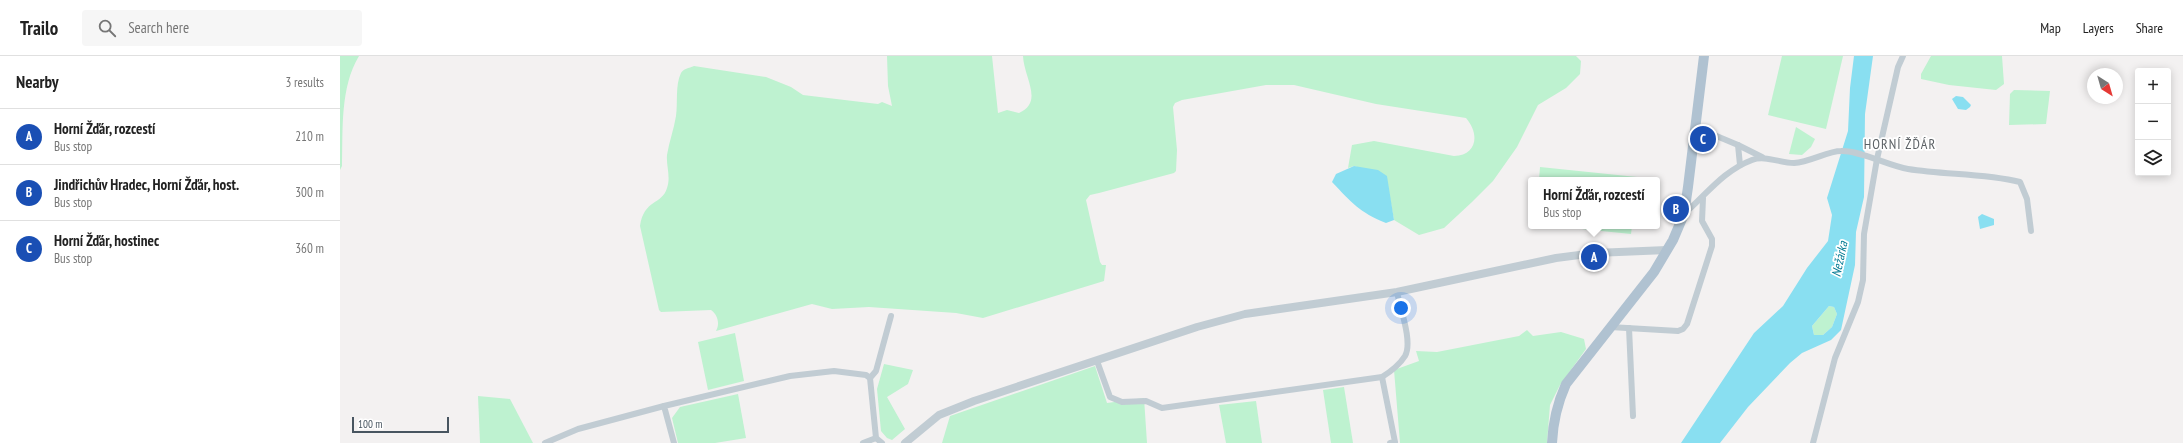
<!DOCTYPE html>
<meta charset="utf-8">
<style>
body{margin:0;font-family:"PT Sans Narrow",sans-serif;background:#f6f6f6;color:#222}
.controls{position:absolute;right:12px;top:12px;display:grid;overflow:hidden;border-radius:4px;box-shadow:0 2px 10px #0003}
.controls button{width:36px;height:36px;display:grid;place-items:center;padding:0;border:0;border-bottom:1px solid #e0e0e0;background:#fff;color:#222;font:20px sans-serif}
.compass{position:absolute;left:1747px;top:12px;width:36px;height:36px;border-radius:50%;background:#fff;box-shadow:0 2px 10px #0003;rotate:143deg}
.scale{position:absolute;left:12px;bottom:10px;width:97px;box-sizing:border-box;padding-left:4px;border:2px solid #485560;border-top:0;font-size:11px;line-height:14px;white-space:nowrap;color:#485560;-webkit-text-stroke:3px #fff;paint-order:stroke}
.you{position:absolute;left:1061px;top:252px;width:14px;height:14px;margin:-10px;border:3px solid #fff;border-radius:50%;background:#1a73e8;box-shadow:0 0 0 6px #1a73e833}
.badge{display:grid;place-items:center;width:26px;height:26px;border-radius:50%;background:#7c3aed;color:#fff;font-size:13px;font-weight:700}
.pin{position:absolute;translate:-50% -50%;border:2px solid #fff;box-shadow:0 1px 4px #0006}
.popup{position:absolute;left:1188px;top:121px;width:132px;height:52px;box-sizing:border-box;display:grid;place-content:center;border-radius:4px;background:#fff;filter:drop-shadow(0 1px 3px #0005);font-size:13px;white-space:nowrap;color:#767676}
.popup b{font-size:15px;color:#222}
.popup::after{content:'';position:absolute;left:50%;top:100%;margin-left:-8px;border:8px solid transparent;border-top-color:#fff}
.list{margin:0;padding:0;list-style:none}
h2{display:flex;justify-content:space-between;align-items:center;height:52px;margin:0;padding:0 16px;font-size:17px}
h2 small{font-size:13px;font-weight:400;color:#767676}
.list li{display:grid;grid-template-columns:26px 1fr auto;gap:12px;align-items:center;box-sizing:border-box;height:56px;padding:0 16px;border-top:1px solid #e0e0e0}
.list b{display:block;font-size:15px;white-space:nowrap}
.list p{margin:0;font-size:13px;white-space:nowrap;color:#767676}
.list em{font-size:13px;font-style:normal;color:#767676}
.icon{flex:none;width:22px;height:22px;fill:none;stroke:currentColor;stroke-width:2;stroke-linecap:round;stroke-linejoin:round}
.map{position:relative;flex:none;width:1843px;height:387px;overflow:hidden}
header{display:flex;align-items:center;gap:24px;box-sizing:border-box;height:56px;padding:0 20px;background:#fff;border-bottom:1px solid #e0e0e0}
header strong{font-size:19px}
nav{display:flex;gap:22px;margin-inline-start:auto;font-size:14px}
.search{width:280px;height:36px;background:#f6f6f6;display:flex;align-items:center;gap:10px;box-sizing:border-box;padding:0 14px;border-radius:4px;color:#767676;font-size:15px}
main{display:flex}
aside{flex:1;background:#fff}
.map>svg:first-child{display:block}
</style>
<header>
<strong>Trailo</strong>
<div class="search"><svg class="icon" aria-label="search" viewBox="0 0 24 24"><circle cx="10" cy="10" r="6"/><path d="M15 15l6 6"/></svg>Search here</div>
<nav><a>Map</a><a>Layers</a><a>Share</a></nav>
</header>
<main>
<aside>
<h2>Nearby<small>3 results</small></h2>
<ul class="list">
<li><span class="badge" style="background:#1a4fb4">A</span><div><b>Horní Žďár, rozcestí</b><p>Bus stop</p></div><em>210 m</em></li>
<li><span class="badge" style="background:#1a4fb4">B</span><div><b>Jindřichův Hradec, Horní Žďár, host.</b><p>Bus stop</p></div><em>300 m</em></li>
<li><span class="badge" style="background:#1a4fb4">C</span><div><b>Horní Žďár, hostinec</b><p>Bus stop</p></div><em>360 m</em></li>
</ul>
</aside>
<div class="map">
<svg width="1843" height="387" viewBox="0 0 1843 387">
<rect width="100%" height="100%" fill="#f3f1f1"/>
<!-- green -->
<g fill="#bef2d0">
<path d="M0,0H19C0,31 3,74 2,110L0,114Z"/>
<path d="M547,0H652L658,57L667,54L679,57C704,46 684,22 683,0H1236L1241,5L1240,18L1226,32L1198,49L1177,91L1153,125L1132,146L1104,172L1079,179L1054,164L1046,120L1014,110L1008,112L1012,89L1034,85L1114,100C1137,99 1140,78 1126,62L1036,48L954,29H926L842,44L835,47L833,51L837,94L836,115L834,117L759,137L750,139L746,144L760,206L762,209H766L764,225L643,262L616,257L529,251L492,253L472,248L376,275C380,268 378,259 371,254L321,256L319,254L300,170C304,143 322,149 327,132C331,121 326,110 327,99C329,86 334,73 336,60C338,47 335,29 341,17C343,13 349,12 354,10L426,21L451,31L463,39L538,48L542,46L552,50L548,30Z"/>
<path d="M1442,0H1503L1486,73L1428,59Z"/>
<path d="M1591,0H1662L1664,28L1656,34L1609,29L1581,23V18Z"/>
<path d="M1674,34L1710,35L1706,68L1669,69L1670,38Z"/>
<path d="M1456,71L1475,83L1471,91L1462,99L1449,98Z"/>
<path d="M1200,111L1297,121V124H1199Z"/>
<path d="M1212,170H1292L1291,178Z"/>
<path d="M1489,250L1494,251L1497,258L1492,271L1483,279H1474L1472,270Z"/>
<path d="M1187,274L1193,280L1221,276L1244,283L1246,293L1220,329L1210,349L1207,387H1060L1054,314L1079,305L1076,295L1097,296L1179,280Z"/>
<path d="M395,277L404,325L368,334L358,286Z"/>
<path d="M544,308L573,314L568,328L547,341L565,373L552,384L547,382L541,375L537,333Z"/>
<path d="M755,310L767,347L804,342L807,387H602L610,360Z"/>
<path d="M1004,331L1013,387H991L983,334Z"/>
<path d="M398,338L406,382L375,387H338L332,362L340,351Z"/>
<path d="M138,340L170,343L193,387H140Z"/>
<path d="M916,345L922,387H886L879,349Z"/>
</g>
<!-- water -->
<g fill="#89dff1" fill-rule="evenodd">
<path d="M1514,0H1533L1525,58L1524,141L1516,176L1515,209L1501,274L1491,284L1462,297L1450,307L1408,351L1380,387H1341L1414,277L1443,250L1467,212L1488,185L1492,159L1487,142L1508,75L1510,32ZM1489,250L1494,251L1497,258L1492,271L1483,279H1474L1472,270Z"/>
<path d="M1616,40L1623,41L1631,49L1630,51L1626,54L1618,53L1612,43Z"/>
<path d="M1014,110L1038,114L1047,120L1054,164L1046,167C1019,156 1012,147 992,126L996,118Z"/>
<path d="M1642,158L1654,163V169L1640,173L1638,161Z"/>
</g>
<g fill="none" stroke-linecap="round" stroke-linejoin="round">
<!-- minor -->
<g stroke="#c1ccd3" stroke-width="6">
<path d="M1355,71L1398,89L1422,101"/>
<path d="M1398,89L1400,109"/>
<path d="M1344,158C1367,138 1383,115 1412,104C1425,99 1440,107 1454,107C1470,106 1488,95 1501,95C1519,94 1549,110 1568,113C1605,119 1644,117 1680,126L1687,143L1691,175"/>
<path d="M1270,271L1338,275L1343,273L1347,268L1372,190V183L1362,165L1363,142"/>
<path d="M1289,272L1293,360"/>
<path d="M757,305L770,341L782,346L806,345L822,352L1042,321C1050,316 1060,308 1065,300C1073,286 1060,252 1057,236"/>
<path d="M1042,321L1055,386L1050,387"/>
<path d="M530,322L536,315L551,260"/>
<path d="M205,387L238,373L324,350"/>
<path d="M334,387L324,350L450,320L494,315L526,319L530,322L536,382L542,387"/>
<path d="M523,387L536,382"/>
<path d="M1473,387L1495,302L1518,246L1523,224L1524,178L1537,103L1558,11L1563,0"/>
</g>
<!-- tertiary -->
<path stroke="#c1ccd3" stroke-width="8" d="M565,387L599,359L634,345L857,271L905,258L1057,236L1216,202L1255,197L1327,194"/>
<!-- primary -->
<path stroke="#b0c2d1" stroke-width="10" d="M1212,387C1213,365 1217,348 1226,328L1314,216L1333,184L1344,158L1348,131L1364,0"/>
</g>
<g text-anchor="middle" stroke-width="3.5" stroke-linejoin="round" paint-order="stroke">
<!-- water labels -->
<g font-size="13" font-style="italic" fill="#077c94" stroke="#fff">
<text transform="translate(1499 203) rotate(-78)" y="5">Nežárka</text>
</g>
<!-- quarter labels -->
<g font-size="14" letter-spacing="1" fill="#5d6266" stroke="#fff">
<text x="1560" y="93">HORNÍ ŽĎÁR</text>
</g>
</g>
</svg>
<div class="controls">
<button>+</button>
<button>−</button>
<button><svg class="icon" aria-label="layers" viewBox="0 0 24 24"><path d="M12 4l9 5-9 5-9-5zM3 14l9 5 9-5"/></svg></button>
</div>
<svg class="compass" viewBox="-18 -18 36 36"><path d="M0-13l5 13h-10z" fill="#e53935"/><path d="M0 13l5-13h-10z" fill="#767676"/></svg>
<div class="scale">100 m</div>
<div class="you"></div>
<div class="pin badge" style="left:1254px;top:201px;background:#1a4fb4">A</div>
<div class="popup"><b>Horní Žďár, rozcestí</b>Bus stop</div>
<div class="pin badge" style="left:1336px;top:153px;background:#1a4fb4">B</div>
<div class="pin badge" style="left:1363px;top:83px;background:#1a4fb4">C</div>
</div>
</main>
